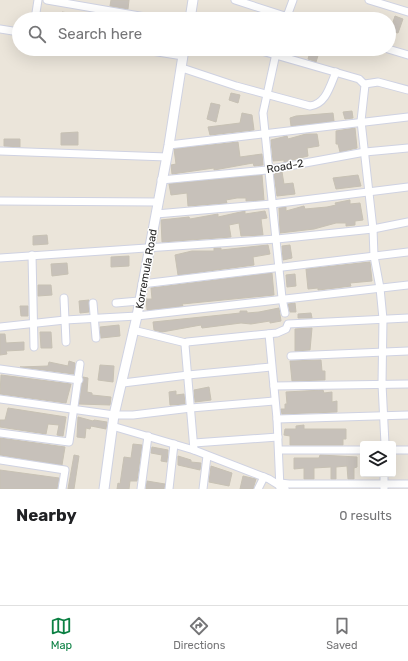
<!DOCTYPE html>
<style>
body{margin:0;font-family:Rubik,sans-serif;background:#f6f6f6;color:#202124}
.controls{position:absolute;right:12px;bottom:12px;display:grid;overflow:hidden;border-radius:4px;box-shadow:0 4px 16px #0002}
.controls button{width:36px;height:36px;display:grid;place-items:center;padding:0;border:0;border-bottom:1px solid #e0e0e0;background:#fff;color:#202124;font:20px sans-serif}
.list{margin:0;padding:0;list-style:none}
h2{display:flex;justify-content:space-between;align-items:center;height:52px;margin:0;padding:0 16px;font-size:17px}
h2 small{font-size:13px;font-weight:400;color:#757577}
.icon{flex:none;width:22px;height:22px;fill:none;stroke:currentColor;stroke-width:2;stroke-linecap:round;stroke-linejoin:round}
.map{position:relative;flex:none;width:408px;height:489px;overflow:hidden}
.search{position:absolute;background:#fff;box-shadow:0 4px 16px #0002;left:12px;right:12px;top:12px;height:44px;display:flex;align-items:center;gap:10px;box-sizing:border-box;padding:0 14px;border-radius:22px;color:#757577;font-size:15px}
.sheet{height:116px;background:#fff}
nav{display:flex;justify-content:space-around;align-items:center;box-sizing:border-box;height:56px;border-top:1px solid #e0e0e0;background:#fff;font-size:11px;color:#757577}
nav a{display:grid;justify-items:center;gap:2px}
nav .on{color:#0b8043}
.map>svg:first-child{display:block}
</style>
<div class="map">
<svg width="408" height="489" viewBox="0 0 408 489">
<rect width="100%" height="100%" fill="#ebe5da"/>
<!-- building -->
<g fill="#c7c1ba" stroke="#c7c1b4">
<path d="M111,0H129L128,9L110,6Z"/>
<path d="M62,12L87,16V19H61Z"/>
<path d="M395,16L403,19L398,33L390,31Z"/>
<path d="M311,49H320L316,62L308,59Z"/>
<path d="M231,93L240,95L238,103L229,100Z"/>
<path d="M211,103L220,105L216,122L207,119Z"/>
<path d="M352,111L353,118L345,119L343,112Z"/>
<path d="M242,113L252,115L254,130L210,135L208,127L240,123Z"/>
<path d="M333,113L334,121L291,126L290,118L296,116Z"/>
<path d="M355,128L357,148L340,152L338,144H336V131Z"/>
<path d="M78,132V145H61V133Z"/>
<path d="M306,134H317L319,146L307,148L308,156L284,162V160L273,161L271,140L287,136L288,139Z"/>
<path d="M4,139H20V147L4,146Z"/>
<path d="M238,142L240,157L262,154L263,165L254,166L253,163L214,170V168L172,174L171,165L176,164L174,149Z"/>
<path d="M282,172L284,184L293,183L295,194L277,196L274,174Z"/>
<path d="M262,175L264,200L246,201V198H237L226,200L227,203L188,206L187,193L171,195L169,184Z"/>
<path d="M358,175L361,186L336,189L333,178Z"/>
<path d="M350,200V204L360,203L363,220L355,221V225L346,226V223H336L314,229L280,233L279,208L286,207V211L304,206L305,209L327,207L336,205L335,203Z"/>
<path d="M245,211V214L265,211L267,218L261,219L263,235L241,236L239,223L229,225L231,237L162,242L161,220L189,217L190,219L218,214V217Z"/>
<path d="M47,235L48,244L33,245V236Z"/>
<path d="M268,245L270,254L253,257L254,265L178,275L175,255L192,251H214V248H221V250Z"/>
<path d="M290,245L292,258L283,260L282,246Z"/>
<path d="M129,256V266L111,267V257Z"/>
<path d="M370,262L372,281L350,283L351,286L335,288L318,290V288L308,289L306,269Z"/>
<path d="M67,263L68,274L52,276L51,264Z"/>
<path d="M272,273L274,295L182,304L183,306L147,310L146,299H152L151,288Z"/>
<path d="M295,274L296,286L287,287L286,275Z"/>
<path d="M38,285H51L52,295L38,296Z"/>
<path d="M89,300V312L80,313L79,301Z"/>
<path d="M295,303L296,312H290L288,304Z"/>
<path d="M20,306H28V316H21Z"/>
<path d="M279,308L281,321L270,323V321L251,324L241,323L202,328L201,325L162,332L154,330L153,322L231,314L240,313V311H247V313L259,312Z"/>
<path d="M311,313L312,318H298V314Z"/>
<path d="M119,325L120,336L101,338L100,327Z"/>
<path d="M312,328L310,350L295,351V329Z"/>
<path d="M40,332H51L52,348H41Z"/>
<path d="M0,334H5L6,343L24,342V350L6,351L7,354L0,355Z"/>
<path d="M321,360L322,371H325V380L292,381L290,361Z"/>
<path d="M69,361L75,363L74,374L20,367L48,366L49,362L68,366Z"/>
<path d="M100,365L114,366L113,382L98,380Z"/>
<path d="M1,375L71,384L66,403L0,394Z"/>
<path d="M83,377L88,378L87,392L92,393V395L111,397L110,405L79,404Z"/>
<path d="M209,387L211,400L195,402L194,390Z"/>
<path d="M323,390L324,393L332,392V402L337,401V412L282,414L281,409H285V404H287L286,392Z"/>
<path d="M176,391V395L184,394L185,404L170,405L169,392Z"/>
<path d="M8,408L66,417L63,436L57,435L59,425L48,424L46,434L0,427V420H5Z"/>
<path d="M78,417L93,421L94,420L107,422L106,429L91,426L90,429L86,428L85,438L77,437Z"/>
<path d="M304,425V429H346V439H343V445H290V436L284,435L285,429H296V426Z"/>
<path d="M0,438L65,447L62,465L0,455Z"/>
<path d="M133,444L142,445L137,481H130L129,489H117L118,483L120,484L124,457L131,458Z"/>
<path d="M152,447L168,450L167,462L161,461L162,455L151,453Z"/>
<path d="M74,455L79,456L74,489H68Z"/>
<path d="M320,455L357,457V467L354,468V479H348L347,466L336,467V479H331V467L314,468V479H304V468L294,469V458H319Z"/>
<path d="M178,456L191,460V462L201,463L200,470L178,465Z"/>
<path d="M211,466L232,473L229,486L209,482Z"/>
<path d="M0,470L59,478L57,489H0Z"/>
<path d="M243,476L256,479L253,489H240Z"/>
<path d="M147,481L165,484L164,489H146Z"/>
</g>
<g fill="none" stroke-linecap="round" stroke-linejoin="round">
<defs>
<g id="street">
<path d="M47,0L157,19"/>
<path d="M235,0L294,19"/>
<path d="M369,0L408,12"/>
<path d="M35,19L38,0"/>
<path d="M286,19L293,0"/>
<path d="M0,29L19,32"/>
<path d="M139,49L183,56"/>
<path d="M255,49L359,79L365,85L361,121L373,229L374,256L380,288L383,319L382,384L385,444"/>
<path d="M277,49L263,113L282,298L285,313"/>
<path d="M388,49L408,55"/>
<path d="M182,68L236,86L310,106C326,104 330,86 336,72"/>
<path d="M365,84L378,82L408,90"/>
<path d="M169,145L408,117"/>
<path d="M0,151L167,157"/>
<path d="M161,180L267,170L365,152L408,148"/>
<path d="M0,201L158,202"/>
<path d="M156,214L272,204L408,187"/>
<path d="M32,255L34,347"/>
<path d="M0,258L277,239L373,229L408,222"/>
<path d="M142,284L408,252"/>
<path d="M64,298L66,342"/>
<path d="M93,303L96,338"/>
<path d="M116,303L139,301"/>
<path d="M0,327L65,320L137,316L408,285"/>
<path d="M133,330L186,343"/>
<path d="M269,334L277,419L280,489"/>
<path d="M291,356L408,351"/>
<path d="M0,369L79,380"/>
<path d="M123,383L188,375L271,367"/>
<path d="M274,386L408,384"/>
<path d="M0,399L114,415H133L191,408L274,401"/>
<path d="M277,419L408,415"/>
<path d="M112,426L194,450L269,479L285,489"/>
<path d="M0,433L69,442L80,364"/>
<path d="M194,443L278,437"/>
<path d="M194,450L185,345L187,342L277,333L286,329L288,324L408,318"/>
<path d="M279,450H363"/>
<path d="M393,450H408"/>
<path d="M0,460L65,470L62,489"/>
<path d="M280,483L289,484H408"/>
<path d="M384,488V474"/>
<path d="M141,489L148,436"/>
<path d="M169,489L174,444"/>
<path d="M203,489L207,456"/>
<path d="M258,489L264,477"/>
</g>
<g id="secondary">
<path d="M190,19L193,0"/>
<path d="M104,489L114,415L137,316L169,145L184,49"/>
</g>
</defs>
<!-- street casing -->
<use href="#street" stroke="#cfd2e2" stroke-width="9"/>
<!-- secondary casing -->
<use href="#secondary" stroke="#cfd2e2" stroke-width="11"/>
<!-- street -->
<use href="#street" stroke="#fff" stroke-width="7"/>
<!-- secondary -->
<use href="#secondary" stroke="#fff" stroke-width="9"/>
</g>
<g text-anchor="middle" stroke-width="3" stroke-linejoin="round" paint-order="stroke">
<!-- street labels -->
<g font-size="11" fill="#292929" stroke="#fff">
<text transform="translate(285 166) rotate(-10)" y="4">Road-2</text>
<text transform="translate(146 269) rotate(-80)" y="4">Korremula Road</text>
</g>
</g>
</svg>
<div class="controls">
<button><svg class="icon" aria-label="layers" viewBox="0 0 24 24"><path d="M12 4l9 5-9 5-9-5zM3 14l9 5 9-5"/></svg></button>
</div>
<div class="search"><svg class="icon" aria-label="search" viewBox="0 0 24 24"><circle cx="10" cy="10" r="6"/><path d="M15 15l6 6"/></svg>Search here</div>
</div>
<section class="sheet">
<h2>Nearby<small>0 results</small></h2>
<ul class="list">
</ul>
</section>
<nav>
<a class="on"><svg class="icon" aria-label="map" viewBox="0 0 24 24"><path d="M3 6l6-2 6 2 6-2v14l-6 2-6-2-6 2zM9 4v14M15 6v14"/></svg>Map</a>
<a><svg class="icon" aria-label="directions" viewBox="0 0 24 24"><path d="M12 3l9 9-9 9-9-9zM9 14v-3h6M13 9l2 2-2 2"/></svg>Directions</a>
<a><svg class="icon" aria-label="saved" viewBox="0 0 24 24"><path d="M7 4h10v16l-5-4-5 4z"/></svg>Saved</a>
</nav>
